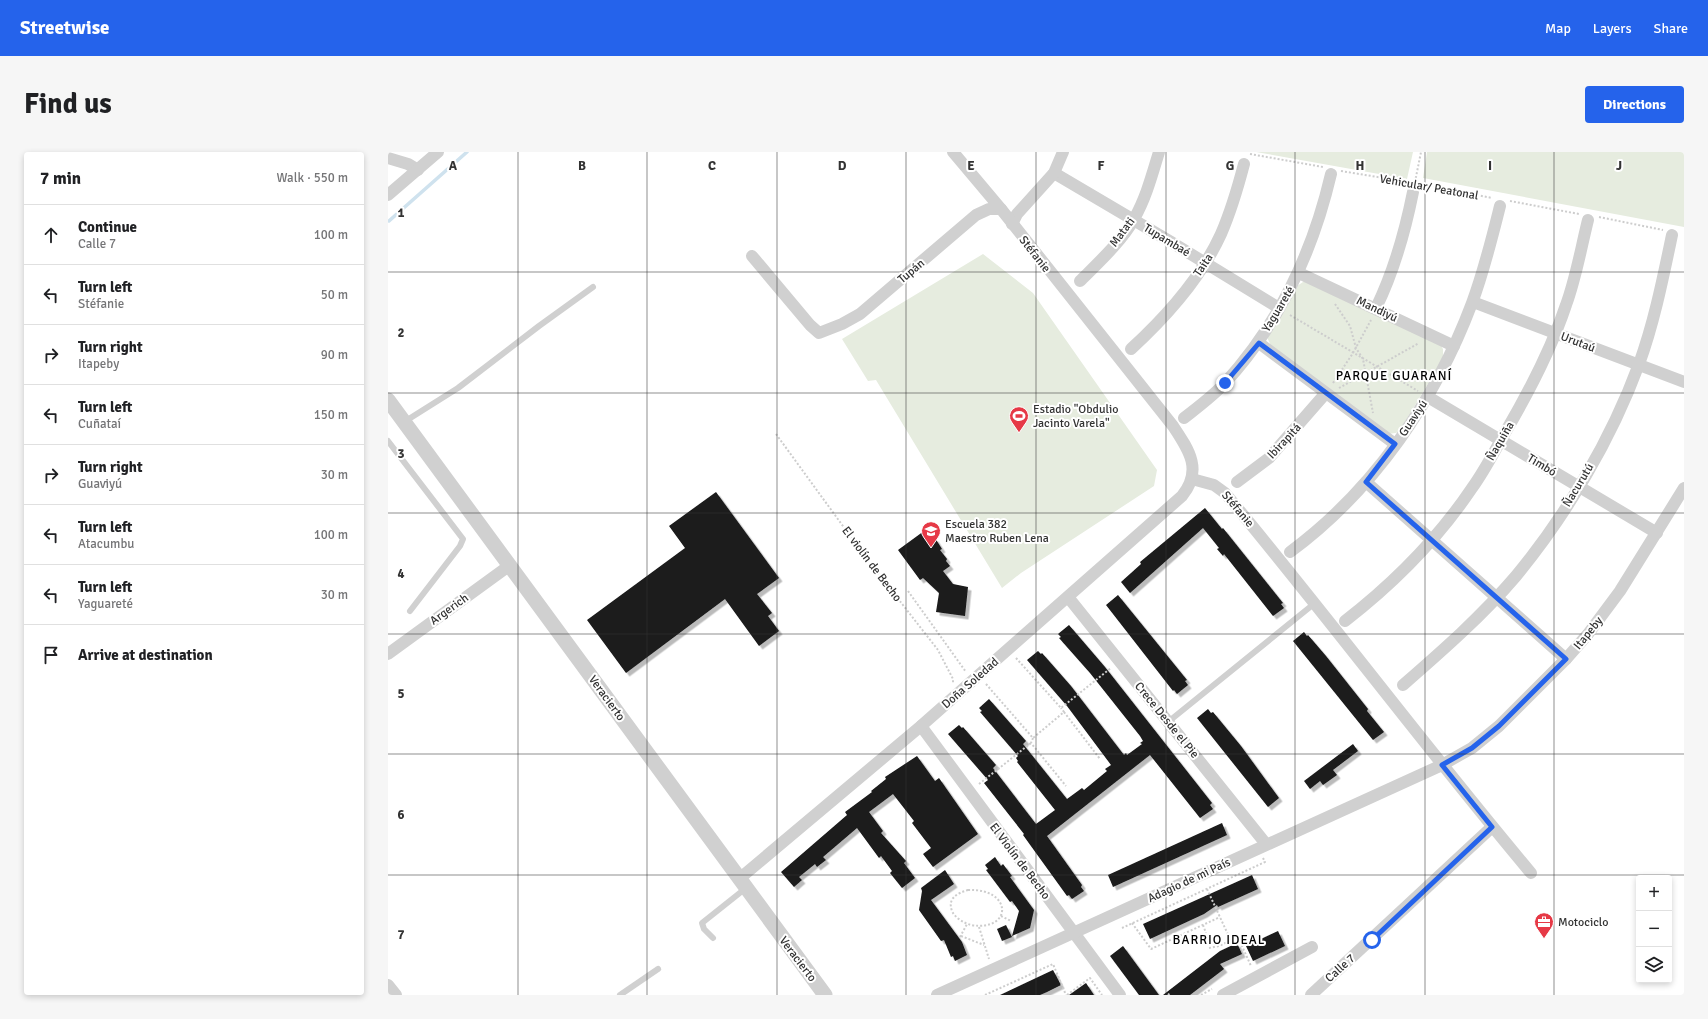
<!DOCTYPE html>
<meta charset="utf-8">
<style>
body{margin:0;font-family:Signika,sans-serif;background:#f6f6f6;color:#202124}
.controls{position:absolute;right:12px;bottom:12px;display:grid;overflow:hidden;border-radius:4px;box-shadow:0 2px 6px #0003}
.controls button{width:36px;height:36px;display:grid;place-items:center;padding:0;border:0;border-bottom:1px solid #e0e0e0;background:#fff;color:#202124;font:20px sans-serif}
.stop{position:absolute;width:12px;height:12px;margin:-9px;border:3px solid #2563eb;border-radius:50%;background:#fff}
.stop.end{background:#2563eb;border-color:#fff;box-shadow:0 1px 4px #0008}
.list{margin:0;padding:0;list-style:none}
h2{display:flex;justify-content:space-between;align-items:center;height:52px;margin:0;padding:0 16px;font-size:17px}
h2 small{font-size:13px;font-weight:400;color:#757577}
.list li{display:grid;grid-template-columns:26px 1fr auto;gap:12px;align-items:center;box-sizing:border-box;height:60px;padding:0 16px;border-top:1px solid #e0e0e0}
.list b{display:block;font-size:15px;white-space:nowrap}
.list p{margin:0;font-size:13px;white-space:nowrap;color:#757577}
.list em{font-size:13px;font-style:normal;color:#757577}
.icon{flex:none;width:22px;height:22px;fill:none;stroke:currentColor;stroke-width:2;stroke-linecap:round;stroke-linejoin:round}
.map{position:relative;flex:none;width:1296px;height:843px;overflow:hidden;border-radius:4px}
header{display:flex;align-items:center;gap:24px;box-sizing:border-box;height:56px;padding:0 20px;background:#2563eb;color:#fff}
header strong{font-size:19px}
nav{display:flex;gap:22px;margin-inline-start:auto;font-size:14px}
.intro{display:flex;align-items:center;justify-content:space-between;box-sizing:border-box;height:96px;padding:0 24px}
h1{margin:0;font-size:28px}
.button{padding:10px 18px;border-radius:4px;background:#2563eb;color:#fff;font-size:14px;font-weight:700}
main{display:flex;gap:24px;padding:0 24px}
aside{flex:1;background:#fff;border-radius:4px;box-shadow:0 2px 6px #0003}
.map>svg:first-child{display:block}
</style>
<header>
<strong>Streetwise</strong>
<nav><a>Map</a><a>Layers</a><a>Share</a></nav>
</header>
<div class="intro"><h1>Find us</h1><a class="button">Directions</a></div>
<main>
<aside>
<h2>7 min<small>Walk · 550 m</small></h2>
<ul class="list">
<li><svg class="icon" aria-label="ahead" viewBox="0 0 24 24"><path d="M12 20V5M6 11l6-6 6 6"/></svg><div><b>Continue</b><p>Calle 7</p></div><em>100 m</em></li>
<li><svg class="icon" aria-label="left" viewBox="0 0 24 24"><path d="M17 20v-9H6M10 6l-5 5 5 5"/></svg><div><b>Turn left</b><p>Stéfanie</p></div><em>50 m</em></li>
<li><svg class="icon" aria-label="right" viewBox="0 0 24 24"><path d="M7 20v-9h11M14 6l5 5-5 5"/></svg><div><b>Turn right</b><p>Itapeby</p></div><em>90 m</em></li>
<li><svg class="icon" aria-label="left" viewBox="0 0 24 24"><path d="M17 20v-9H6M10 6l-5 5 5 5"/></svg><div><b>Turn left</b><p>Cuñataí</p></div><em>150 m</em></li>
<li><svg class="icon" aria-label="right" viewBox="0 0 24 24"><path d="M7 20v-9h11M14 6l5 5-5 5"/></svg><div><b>Turn right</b><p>Guaviyú</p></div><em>30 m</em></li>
<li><svg class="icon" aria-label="left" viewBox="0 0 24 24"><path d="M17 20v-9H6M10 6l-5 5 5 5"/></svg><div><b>Turn left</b><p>Atacumbu</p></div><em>100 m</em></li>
<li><svg class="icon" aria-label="left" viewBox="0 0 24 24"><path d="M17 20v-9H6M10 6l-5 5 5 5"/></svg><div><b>Turn left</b><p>Yaguareté</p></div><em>30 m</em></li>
<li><svg class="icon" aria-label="arrive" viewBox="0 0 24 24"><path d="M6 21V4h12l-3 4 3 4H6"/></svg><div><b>Arrive at destination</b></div></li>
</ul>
</aside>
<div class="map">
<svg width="1296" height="843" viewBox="0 0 1296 843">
<defs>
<filter id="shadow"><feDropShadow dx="3.5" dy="3.5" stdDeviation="0" flood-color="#0004"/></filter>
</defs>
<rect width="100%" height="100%" fill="#fff"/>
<!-- green -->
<g fill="#e6ecdf">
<path d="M868,0H1025L1019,27Z"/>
<path d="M1039,0H1296V75L1035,26Z"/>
<path d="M595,102L645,141L769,318L766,334L633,421L614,436L488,228L480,229L454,187Z"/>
<path d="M918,128L1052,192L1055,197V207L1012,278L1008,281L999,282L883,194L879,185L909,134Z"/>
</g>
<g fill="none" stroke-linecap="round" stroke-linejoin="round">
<!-- stream -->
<path stroke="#cfe2ee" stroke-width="3.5" d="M1,69L79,0"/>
</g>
<!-- building -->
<g fill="#1a1a1a" filter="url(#shadow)">
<path d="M328,340L391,426L369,442L384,461L380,464L391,479L371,494L337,447L238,521L199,468L297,396L281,374Z"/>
<path d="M817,356L834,377L835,376L895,451L893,452L896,456L885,464L836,402L835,404L829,397L831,396L815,376L742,441L733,430L753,412L752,410Z"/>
<path d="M536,379L543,388L547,386L554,397L552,398L559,407L558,409L562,414L555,419L565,432L580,435L577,464L548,460L551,441L535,426L532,428L510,398Z"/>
<path d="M730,443L799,528L797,529L800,533L789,542L786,538L785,539L718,453Z"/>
<path d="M681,473L717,515L824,651L822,653L825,657L812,666L762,603L659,684L694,733L693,735L696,739L684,747L681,743L679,744L635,683L636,682L596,631L600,628L560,582L571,573L574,576L575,575L608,613L605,616L648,672L667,658L629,610L630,609L628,606L630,604L592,560L594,559L591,556L601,547L638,589L635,592L679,647L694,636L696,638L719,619L717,617L723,613L679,554L639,508L650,499L653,502L654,501L683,534L736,603L738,601L739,603L754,592L752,591L755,589L752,584L702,521L671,486L673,485L670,482Z"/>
<path d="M916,480L919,484L920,483L938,504L980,557L979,559L996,580L985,588L905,489Z"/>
<path d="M820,557L823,561L825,560L853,594L891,646L880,655L809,566Z"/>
<path d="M965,592L970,599L945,618L949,623L935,633L932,629L922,637L916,629Z"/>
<path d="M529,604L547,629L551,626L590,682L545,715L535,702L543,696L524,671L526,669L505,642L481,660L495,679L493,681L518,709L516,711L527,726L514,736L502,721L504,719L493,704L491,706L469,676L435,705L438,708L429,715L427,712L411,725L414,728L406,735L393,720L459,663L457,660L484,640L483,639L498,627L497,625Z"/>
<path d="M834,671L839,683L725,735L720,723Z"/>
<path d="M607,705L613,714L615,712L624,724L622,725L646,758L642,776L624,784L631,759L624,749L622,750L598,718L600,717L597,713Z"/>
<path d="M557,718L566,732L543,748L574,790L579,803L567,809L565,804L563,805L556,788L553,789L531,758L534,739L533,736Z"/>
<path d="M864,723L870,737L830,755L829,753L816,762L762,787L755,772Z"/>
<path d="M618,773L624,785L614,789L609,777Z"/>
<path d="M890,779L897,794L865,809L858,794Z"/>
<path d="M849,791L854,802L832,812L836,817L802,843H775L832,799Z"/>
<path d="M735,794L771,843H751L722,804Z"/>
<path d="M665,818L673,833L659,840L652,843H612Z"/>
<path d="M698,831L706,843H681Z"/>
</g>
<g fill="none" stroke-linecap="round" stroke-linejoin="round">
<!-- path -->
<g stroke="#cdcdcd" stroke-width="2" stroke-dasharray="2 2" stroke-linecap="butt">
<path d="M862,2L935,15"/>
<path d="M953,19L1020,30"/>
<path d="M1027,30L1033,0"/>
<path d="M1034,32L1104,46"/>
<path d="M1122,49L1191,62"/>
<path d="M1211,65L1275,78"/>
<path d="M947,152L962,174L968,196L975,207L985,261"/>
<path d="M902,163L1030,239"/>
<path d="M945,231L965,201L983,168"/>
<path d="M951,236L1031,191"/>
<path d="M388,282L476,403L550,498L565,527V531"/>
<path d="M520,439L578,520"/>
<path d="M628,506L673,556L723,516"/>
<path d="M598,532L645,586L676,560L673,556"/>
<path d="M676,560L712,607"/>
<path d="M645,586L643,591L678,634"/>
<path d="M591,632L643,591"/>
<path d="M819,737L843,789"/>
<path d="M580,738C625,736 625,780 583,773C576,771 567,766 564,759C559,746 570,741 580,738Z"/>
<path d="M613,764L623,769"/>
<path d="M744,771L763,797L832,765"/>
<path d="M815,773L818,781"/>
<path d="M591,775L601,807"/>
<path d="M734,776L877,710L875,706"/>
<path d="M573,784L596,793"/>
<path d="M572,785L579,772"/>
<path d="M821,796L831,794L850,785L863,814"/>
<path d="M597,843L665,812L678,843"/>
<path d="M679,843L702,826L714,843"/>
<path d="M780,843L782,841"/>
<path d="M813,843L824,837"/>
</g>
<!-- service -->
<g stroke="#d0d0d0" stroke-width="6">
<path d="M16,270L70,236L151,174L205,135"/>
<path d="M0,289L75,387L72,394L22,459"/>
<path d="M780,570L927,451"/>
<path d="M325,786L316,777L314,771L358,736"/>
<path d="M232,843L270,817"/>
</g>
<!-- minor -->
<g stroke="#d0d0d0" stroke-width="12">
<path d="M0,6L20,12L30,18"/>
<path d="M666,21L783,90L891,156"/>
<path d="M0,43L50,0"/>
<path d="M624,72L629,62L666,21L675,0"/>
<path d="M364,104L422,173L431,181L454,172L472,162L588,63L601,57H613"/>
<path d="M911,121L1066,194"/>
<path d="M692,129C709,112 735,88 746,67C758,46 764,23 771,0"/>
<path d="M1085,150L1296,230"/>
<path d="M988,156C1006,119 1017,80 1025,40"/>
<path d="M871,191L1007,292"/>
<path d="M743,197C779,164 813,126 833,82C843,59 850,35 856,12"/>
<path d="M1040,245L1269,381"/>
<path d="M796,266C810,255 825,244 837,231C891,172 925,99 943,22"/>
<path d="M804,327L826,333L837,341C941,466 1038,596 1143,721"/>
<path d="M849,330L881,306L937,242"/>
<path d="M978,330L1178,507"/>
<path d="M902,400C986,338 1048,247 1084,151C1096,119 1104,86 1112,54"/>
<path d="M680,445L878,692"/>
<path d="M957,469C1006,431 1049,388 1084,336C1097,318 1107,298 1118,279C1142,238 1163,198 1178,153C1188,126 1193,96 1200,68"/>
<path d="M0,502L122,413"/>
<path d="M1015,533C1054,499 1094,464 1128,424C1179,362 1223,288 1251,212C1266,171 1275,126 1284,83"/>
<path d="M533,574L732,843"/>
<path d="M351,727L533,574L794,344C815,318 801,298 785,274L613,57L565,0"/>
<path d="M0,833L8,843"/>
<path d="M549,843L1054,613L1084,596L1111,574L1178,507L1200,482L1232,439L1296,336"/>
<path d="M835,843L924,795"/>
<path d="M923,843L1104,675"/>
</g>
<!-- tertiary -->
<path stroke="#d0d0d0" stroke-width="15" d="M0,248L437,843"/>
</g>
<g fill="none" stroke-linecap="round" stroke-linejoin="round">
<!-- route -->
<path stroke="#2563eb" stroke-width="5" d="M837,231L871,191L1007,292L978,330L1178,507L1111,574L1084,596L1054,613L1104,675L984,788"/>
</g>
<!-- grid -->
<path fill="none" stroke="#333" stroke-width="1" stroke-opacity="0.55" d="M130,0V843M259,0V843M389,0V843M518,0V843M648,0V843M778,0V843M907,0V843M1037,0V843M1166,0V843M0,120H1296M0,241H1296M0,361H1296M0,482H1296M0,602H1296M0,723H1296"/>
<!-- icons -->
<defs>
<symbol id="stadium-pin" viewBox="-11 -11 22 30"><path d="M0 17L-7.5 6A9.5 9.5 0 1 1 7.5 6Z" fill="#e63946" stroke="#fff"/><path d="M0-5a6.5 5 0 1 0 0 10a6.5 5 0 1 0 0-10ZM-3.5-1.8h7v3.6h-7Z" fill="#fff"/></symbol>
<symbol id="school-pin" viewBox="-11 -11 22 30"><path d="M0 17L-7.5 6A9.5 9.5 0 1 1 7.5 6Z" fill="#e63946" stroke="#fff"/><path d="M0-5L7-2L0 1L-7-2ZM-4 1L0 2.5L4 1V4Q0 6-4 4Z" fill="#fff"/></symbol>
<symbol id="office-pin" viewBox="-11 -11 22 30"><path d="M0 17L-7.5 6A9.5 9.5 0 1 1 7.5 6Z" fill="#e63946" stroke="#fff"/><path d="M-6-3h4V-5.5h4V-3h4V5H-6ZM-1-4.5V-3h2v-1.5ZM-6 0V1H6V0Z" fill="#fff"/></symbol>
</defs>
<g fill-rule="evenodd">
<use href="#stadium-pin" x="620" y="253" width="22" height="30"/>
<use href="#school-pin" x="532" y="368" width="22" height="30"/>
<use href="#office-pin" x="1145" y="759" width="22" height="30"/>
</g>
<g text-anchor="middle" stroke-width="4" stroke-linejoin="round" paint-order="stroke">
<!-- street labels -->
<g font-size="12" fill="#333" stroke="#fff">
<text transform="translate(1041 35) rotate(10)" y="4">Vehicular/ Peatonal</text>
<text transform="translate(734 80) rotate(-53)" y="4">Matati</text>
<text transform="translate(779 88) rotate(31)" y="4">Tupambaé</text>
<text transform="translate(647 102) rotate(52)" y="4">Stéfanie</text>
<text transform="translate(815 113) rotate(-56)" y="4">Taita</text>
<text transform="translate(523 119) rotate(-40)" y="4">Tupán</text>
<text transform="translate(890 157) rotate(-59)" y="4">Yaguareté</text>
<text transform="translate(989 157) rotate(25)" y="4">Mandiyú</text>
<text transform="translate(1190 190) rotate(21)" y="4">Urutaú</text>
<text transform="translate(1025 266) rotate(-56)" y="4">Guaviyú</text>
<text transform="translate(896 289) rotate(-47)" y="4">Ibirapitá</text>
<text transform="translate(1112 289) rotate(-60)" y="4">Ñaquiña</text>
<text transform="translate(1154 313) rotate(31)" y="4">Timbó</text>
<text transform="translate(1190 333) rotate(-59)" y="4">Ñacurutú</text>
<text transform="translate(850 357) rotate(50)" y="4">Stéfanie</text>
<text transform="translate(484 412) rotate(53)" y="4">El violín de Becho</text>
<text transform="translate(61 457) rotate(-36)" y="4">Argerich</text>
<text transform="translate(1200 481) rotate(-51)" y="4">Itapeby</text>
<text transform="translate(582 531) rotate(-41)" y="4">Doña Soledad</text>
<text transform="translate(219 546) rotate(54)" y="4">Veracierto</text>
<text transform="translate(779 568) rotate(51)" y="4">Crece Desde el Pie</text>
<text transform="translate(632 709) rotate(53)" y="4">El Violín de Becho</text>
<text transform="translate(801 728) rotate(-25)" y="4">Adagio de mi País</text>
<text transform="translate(410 807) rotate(53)" y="4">Veracierto</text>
<text transform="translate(952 816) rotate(-42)" y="4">Calle 7</text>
</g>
<!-- poi labels -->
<g font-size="12" fill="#333" stroke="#fff" text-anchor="start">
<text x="645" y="261">Estadio "Obdulio<tspan x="645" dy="14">Jacinto Varela"</tspan></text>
<text x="557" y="376">Escuela 382<tspan x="557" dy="14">Maestro Ruben Lena</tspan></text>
<text x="1170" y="774">Motociclo</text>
</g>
<!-- neighbourhood labels -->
<g font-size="13" letter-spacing="1" fill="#000" stroke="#fff">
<text x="1006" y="228">PARQUE GUARANÍ</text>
<text x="831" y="792">BARRIO IDEAL</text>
</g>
</g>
<g font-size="13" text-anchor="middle" font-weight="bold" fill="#333" stroke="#fff" stroke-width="4" stroke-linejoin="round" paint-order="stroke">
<text x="65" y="18">A</text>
<text x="194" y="18">B</text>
<text x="324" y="18">C</text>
<text x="454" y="18">D</text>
<text x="583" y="18">E</text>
<text x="713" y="18">F</text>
<text x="842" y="18">G</text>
<text x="972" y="18">H</text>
<text x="1102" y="18">I</text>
<text x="1231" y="18">J</text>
<text x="13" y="65">1</text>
<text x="13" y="185">2</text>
<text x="13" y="306">3</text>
<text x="13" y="426">4</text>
<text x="13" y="546">5</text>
<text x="13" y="667">6</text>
<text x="13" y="787">7</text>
</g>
</svg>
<div class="controls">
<button>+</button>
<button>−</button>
<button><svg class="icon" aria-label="layers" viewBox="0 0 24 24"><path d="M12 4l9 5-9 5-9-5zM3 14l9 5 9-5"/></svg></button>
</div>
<div class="stop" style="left:984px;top:788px"></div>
<div class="stop end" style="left:837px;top:231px"></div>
</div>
</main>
